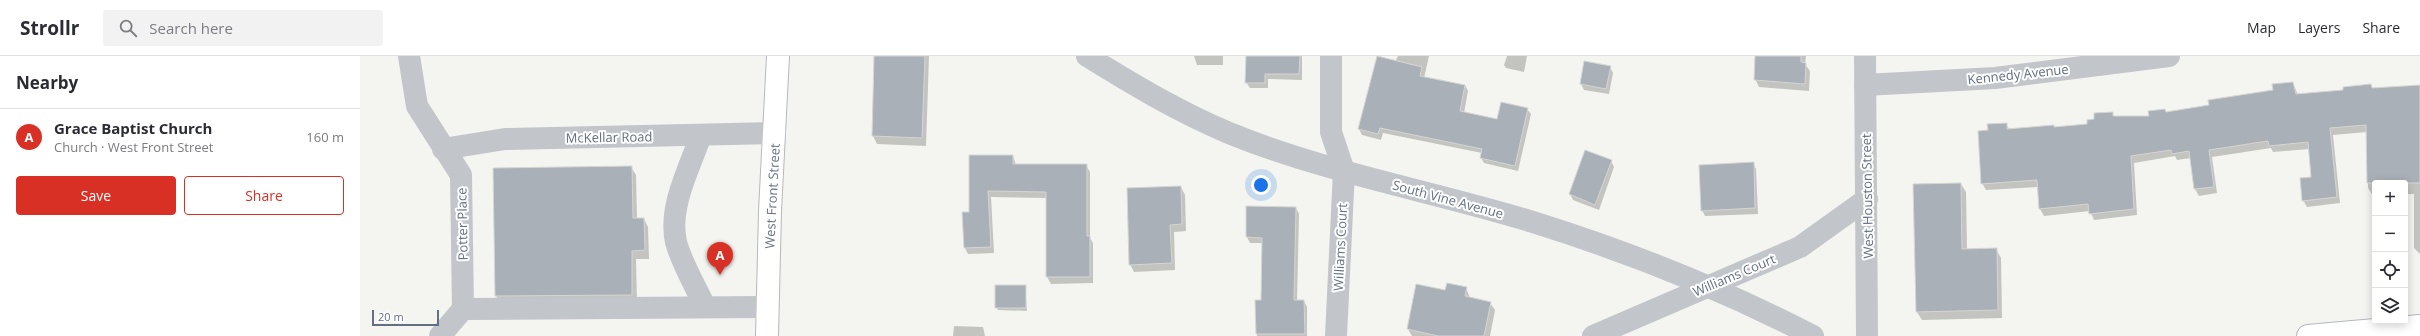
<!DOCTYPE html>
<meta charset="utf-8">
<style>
body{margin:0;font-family:"Open Sans",sans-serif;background:#f2f2f3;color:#2b2b33}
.controls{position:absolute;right:12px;bottom:12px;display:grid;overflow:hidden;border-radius:4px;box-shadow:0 2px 10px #0003}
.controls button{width:36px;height:36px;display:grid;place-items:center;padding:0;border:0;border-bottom:1px solid #e1e1e2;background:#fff;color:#2b2b33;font:20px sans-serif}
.scale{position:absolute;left:12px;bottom:10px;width:67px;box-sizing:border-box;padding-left:4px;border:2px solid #637082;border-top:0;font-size:11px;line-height:14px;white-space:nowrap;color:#637082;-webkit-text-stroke:3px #fff;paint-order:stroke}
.you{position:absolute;left:901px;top:129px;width:14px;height:14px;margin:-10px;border:3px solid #fff;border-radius:50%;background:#1a73e8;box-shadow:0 0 0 6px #1a73e833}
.badge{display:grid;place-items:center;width:26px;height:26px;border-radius:50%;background:#d93025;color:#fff;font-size:13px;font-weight:700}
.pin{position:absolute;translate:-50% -33px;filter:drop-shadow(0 1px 2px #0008)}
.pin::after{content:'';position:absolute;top:21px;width:14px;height:12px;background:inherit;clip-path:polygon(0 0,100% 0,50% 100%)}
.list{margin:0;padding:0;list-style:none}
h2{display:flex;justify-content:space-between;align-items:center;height:52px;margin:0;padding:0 16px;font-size:17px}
h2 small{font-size:13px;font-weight:400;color:#7c7c81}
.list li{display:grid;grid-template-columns:26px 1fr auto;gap:12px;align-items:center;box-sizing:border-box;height:56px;padding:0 16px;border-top:1px solid #e1e1e2}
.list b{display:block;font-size:15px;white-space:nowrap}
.list p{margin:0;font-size:13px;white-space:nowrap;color:#7c7c81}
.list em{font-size:13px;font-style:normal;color:#7c7c81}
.actions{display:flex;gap:8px;padding:12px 16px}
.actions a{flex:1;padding:9px 0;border:1px solid #d93025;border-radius:4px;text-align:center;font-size:14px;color:#d93025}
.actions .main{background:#d93025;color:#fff}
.icon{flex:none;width:22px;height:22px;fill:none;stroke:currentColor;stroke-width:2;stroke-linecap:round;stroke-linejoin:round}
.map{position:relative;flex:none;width:2060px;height:280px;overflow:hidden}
header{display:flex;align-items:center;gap:24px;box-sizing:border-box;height:56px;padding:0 20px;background:#fff;border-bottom:1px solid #e1e1e2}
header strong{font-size:19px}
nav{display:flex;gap:22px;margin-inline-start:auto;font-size:14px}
.search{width:280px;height:36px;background:#f2f2f3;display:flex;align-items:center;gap:10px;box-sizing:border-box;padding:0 14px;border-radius:4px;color:#7c7c81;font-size:15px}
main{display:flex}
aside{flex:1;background:#fff}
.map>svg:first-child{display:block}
</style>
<header>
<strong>Strollr</strong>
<div class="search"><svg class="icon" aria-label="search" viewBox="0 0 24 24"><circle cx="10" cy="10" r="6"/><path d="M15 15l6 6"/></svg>Search here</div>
<nav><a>Map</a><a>Layers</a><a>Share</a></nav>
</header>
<main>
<aside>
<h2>Nearby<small></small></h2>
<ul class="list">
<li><span class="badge">A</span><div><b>Grace Baptist Church</b><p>Church · West Front Street</p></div><em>160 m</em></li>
</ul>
<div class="actions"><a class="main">Save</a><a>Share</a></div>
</aside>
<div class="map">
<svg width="2060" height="280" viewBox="0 0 2060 280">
<rect width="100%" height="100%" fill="#f4f5f0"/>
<!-- shadow -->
<g fill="#0003">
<path d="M515,0H569L566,90L517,88L513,80Z"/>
<path d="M834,0H863V9H837Z"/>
<path d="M887,0H942V24L908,23V32H890L886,26Z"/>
<path d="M1038,0H1069L1064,22L1105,29L1108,35L1104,57L1138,64L1167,53L1171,58L1158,115L1124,107L1121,102L1122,97L1023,77L1021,84L1002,79L999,73Z"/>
<path d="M1147,0H1167L1164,16L1146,12L1144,9Z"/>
<path d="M1396,0H1446L1445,8L1450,15L1449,35L1399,31L1395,23Z"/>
<path d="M1250,11L1253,17L1249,38L1224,34L1221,28Z"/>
<path d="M1933,27L1938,39L1984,35L2011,29L2013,33L2060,30V198L2054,192V138H2045V127H2015V138H2012L2008,132L2007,76L1973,79L1980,147L1947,151L1943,144L1953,122L1949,93L1913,96L1911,92L1852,101L1857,137L1839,140L1835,133L1831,102L1817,104L1815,100L1774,107L1777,159L1734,164L1730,155L1684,160L1680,153L1678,131L1626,134L1622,127L1629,75L1646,68L1650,74L1729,69L1752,57L1755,61H1790L1850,50L1914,35Z"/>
<path d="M653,100L656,109H726L730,116V182L733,187V227L691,228L687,221V142L631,141L634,197L608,198L605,192L610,157Z"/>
<path d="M1251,105L1254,111L1239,154L1213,144L1210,138Z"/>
<path d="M1393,107L1396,113L1398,158L1345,160L1342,154Z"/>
<path d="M271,111L276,119L277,163H284L288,171L289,203H276L277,248H141L136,240L134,113Z"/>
<path d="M1601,128L1606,136L1607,194L1636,193L1641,202L1642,262L1562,264L1557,256Z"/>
<path d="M821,131L825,139L826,175L814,176L815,214L774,216L770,208Z"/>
<path d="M887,151L936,152L939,158L937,245H944L947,251V280H897L896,245H902V187H890L887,181Z"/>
<path d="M1057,229L1086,235L1106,232L1110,242L1130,247L1135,254L1130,280H1052L1048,273Z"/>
<path d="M665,230L667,255L638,254L636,251Z"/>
<path d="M594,270L623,271L625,280H593Z"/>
</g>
<!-- building -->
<g fill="#aab0b7" stroke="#d5d6d3">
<path d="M514,0H565L562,82L512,80Z"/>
<path d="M886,0H940L939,18H905V27H885Z"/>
<path d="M1017,0L1062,11L1060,20L1105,29L1100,55L1137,63L1141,46L1168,52L1155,110L1120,102L1122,93L1020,72L1018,78L998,73Z"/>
<path d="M1395,0H1441V6L1446,7L1445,28L1394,24Z"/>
<path d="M1224,5L1251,10L1246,33L1220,28Z"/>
<path d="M1933,26L1936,38L1983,34V31L2011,28L2012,32L2060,29V127H2007L2006,69L1970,72L1977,141L1942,145L1940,122L1951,121L1948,86L1909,90L1908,85L1849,94L1854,131L1834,133L1829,95L1812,98L1811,94L1771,100L1774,153L1729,158L1728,148L1679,153L1677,124L1621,128L1618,75L1628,74L1627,68L1647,67V73L1694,69V71L1727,68V64L1734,63V57L1753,56V60H1789L1788,55L1805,53L1806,56L1849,49L1848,44L1913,34L1912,28Z"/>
<path d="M1225,94L1252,104L1235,149L1209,138Z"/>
<path d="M609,99H653V108H727V180H730V221H686V136L628,135L631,191L604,192L602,156H609Z"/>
<path d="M1394,106L1395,152L1341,155L1339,109Z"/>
<path d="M272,110L273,162H284L285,194L272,195V239L135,240L133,112Z"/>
<path d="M1601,127L1602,193L1637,192L1638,254L1556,256L1553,128Z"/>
<path d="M821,130L822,168L810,169L812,207L769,209L767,132Z"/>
<path d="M886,150L936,151L934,244H944L945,278H896L895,244H901L902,182L886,181Z"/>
<path d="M1087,227L1107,231L1105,240L1131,246L1124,280H1078L1047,273L1056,228L1085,234Z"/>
<rect x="635" y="229" width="31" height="23"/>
</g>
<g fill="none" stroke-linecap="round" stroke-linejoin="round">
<defs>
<g id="major">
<path d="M407,280L410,155L418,0"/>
<path d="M1948,280L2060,270"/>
</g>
</defs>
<!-- major casing -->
<use href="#major" stroke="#b5b8bd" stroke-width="24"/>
<!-- minor -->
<g stroke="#c2c5c9" stroke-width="22">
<path d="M49,0L57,50L101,119L103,253"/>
<path d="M727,0C772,28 819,56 869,77C967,117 1072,135 1173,166C1269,196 1364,234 1453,280"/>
<path d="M971,0V76L984,115L976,280"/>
<path d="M1505,0L1507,280"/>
<path d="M1505,29L1635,22L1809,0"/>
<path d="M341,79C330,111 308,151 316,186C321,206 336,231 345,251"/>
<path d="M83,93L145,83L415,77"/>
<path d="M103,253L407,251"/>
<path d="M80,280L103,253"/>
<path d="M1233,280L1440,191L1507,143"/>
</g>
<!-- major -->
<use href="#major" stroke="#fff" stroke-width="22"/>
</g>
<g text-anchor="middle" stroke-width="4" stroke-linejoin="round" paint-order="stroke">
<!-- street labels -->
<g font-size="13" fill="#637082" stroke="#fff">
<text transform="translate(1658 18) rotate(-6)" y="5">Kennedy Avenue</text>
<text transform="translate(249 81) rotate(-1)" y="5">McKellar Road</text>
<text transform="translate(412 140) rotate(-87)" y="5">West Front Street</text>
<text transform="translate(1507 140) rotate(-91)" y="5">West Houston Street</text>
<text transform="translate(1088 143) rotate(15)" y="5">South Vine Avenue</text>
<text transform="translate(102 168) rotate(-91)" y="5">Potter Place</text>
<text transform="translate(980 191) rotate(-87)" y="5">Williams Court</text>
<text transform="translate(1374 219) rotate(-23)" y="5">Williams Court</text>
</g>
</g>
</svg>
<div class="controls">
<button>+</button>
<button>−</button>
<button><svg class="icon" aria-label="locate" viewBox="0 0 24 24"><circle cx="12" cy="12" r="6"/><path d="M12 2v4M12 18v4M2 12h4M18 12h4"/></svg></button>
<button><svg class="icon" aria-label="layers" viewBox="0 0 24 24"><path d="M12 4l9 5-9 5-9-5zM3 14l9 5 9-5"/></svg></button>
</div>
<div class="scale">20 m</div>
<div class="you"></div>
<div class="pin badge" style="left:360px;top:219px">A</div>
</div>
</main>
